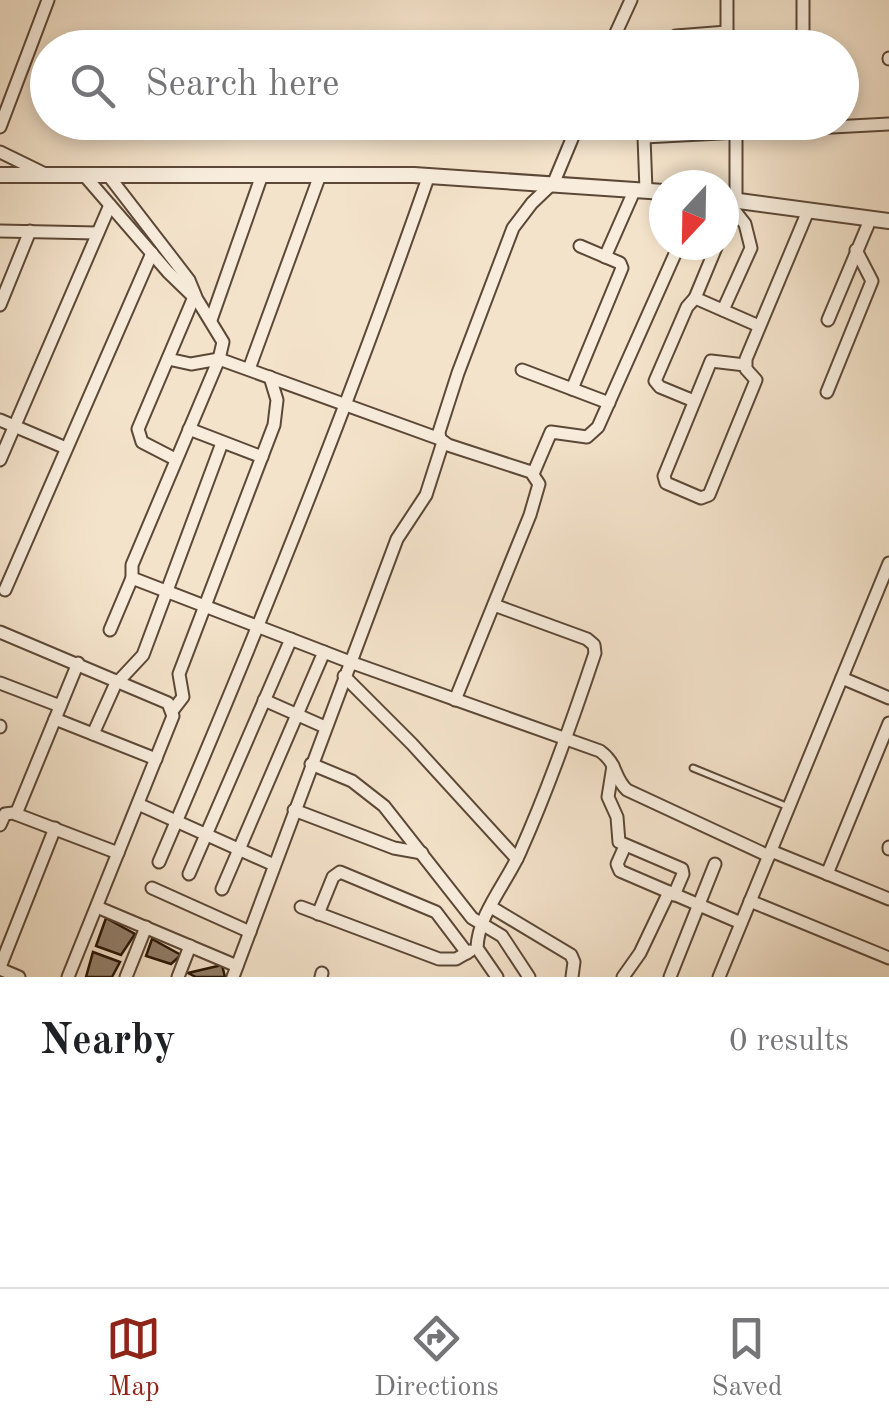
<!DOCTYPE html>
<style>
body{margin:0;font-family:"Old Standard TT",serif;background:#f6f6f6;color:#202124}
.compass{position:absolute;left:649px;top:170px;width:90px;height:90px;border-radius:50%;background:#fff;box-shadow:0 5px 15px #0003;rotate:202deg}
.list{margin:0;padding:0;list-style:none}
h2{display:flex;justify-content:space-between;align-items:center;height:130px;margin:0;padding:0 40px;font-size:42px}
h2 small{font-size:32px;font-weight:400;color:#757577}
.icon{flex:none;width:55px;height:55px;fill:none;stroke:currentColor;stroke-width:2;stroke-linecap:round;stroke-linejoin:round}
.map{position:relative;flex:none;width:889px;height:977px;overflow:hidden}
.search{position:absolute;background:#fff;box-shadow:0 5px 15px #0003;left:30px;right:30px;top:30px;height:110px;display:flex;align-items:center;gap:25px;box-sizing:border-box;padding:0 35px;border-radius:55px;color:#757577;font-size:38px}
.sheet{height:310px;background:#fff}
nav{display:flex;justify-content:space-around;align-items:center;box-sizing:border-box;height:140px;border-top:2px solid #e0e0e0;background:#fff;font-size:28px;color:#757577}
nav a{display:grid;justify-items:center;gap:5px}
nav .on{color:#8f2418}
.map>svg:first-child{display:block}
</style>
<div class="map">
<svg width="889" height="977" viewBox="0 0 889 977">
<rect width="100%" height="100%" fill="#f4e3cb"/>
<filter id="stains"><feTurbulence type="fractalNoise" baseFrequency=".002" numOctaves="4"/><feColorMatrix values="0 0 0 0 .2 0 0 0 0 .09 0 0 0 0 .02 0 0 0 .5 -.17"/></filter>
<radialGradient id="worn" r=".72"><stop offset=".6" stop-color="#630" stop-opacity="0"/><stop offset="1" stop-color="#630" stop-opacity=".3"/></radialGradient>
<!-- building -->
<g fill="#93806c" stroke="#291506" stroke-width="2.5">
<path d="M106,918L135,934L121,955L96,946Z"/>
<path d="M152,939L181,955L171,964L146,956Z"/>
<path d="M93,952L120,962L112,977H86Z"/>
<path d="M222,965L225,977H196L188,973Z"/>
</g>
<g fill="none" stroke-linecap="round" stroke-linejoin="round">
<defs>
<path id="service" d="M693,768L786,806"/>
<g id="minor">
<path d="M803,0V48"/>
<path d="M609,48L631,0"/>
<path d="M632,48L633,42"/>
<path d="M669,48L676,36L727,32"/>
<path d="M727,48V0"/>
<path d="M889,59V58"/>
<path d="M0,127L48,0"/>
<path d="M644,137L889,124"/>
<path d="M0,152L43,173"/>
<path d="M84,175L168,272L198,301L223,342L219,359L132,565V578L350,662L600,751C618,764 613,777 627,790L769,856"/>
<path d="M108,175L189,280L196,297"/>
<path d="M646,190L644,137L647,122"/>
<path d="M724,230L736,201V127"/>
<path d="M0,231L97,233"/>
<path d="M717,245L695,298L759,326"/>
<path d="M605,257L635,189"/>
<path d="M0,305L30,231"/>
<path d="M723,310L751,248L745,224L734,210"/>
<path d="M211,320L262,175"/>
<path d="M828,320L870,220"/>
<path d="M168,359L191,364L219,359L440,439"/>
<path d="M745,365L711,361L664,476L666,483L701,498L709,495L756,380L746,369V359L808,211"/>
<path d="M249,369L320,175"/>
<path d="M522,370L609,403"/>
<path d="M572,389L622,268L620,263L580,246"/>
<path d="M827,392L872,281L856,250"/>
<path d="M694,401L660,387L655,381L687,307L695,298"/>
<path d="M0,420L66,448"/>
<path d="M189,429L262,457"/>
<path d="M175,459L142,442L138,429L194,297"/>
<path d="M0,460L110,205"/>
<path d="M533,474L551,432L587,437L598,427L679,245"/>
<path d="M5,590L152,253"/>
<path d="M494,605L587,639L594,645L595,653C573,719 550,785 521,850C508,881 478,914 477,948L497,977"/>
<path d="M110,630L132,578"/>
<path d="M0,632L168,703L173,716L68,977"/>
<path d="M344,676L412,744L517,859"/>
<path d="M842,678L889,698"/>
<path d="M0,683L60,706"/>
<path d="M264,700L325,727"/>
<path d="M455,700L530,515L539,484L531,472L448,445L440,439L439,432L458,373L513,228L532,203L554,182L579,122"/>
<path d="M173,710L183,697L179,674L274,425L277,400L270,377"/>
<path d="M55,719L156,759"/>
<path d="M0,727V726"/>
<path d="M93,734L115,685L143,655L222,443"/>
<path d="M311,764L352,781L384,806L472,918L502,936L529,977"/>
<path d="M613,766L608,797L617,817L619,842L682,869L683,874L674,895"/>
<path d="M138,804L274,865"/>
<path d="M294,810L394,848L422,853"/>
<path d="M16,814L78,663"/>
<path d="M0,825L5,814L13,813L118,853"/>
<path d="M625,846L617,864L620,871L741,923"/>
<path d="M889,847V849"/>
<path d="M771,851L889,899"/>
<path d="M159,862C256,636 348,408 429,175"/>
<path d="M189,874L291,639"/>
<path d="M827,874L889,723"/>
<path d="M152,888L250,932"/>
<path d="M222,889L324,652"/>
<path d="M750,901L889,958"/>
<path d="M97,907L237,966"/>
<path d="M301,907L439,959H456L470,951"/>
<path d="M491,907L571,955L574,962L572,977"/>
<path d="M318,914L333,877L340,872L436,912L467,953"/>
<path d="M0,967L55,828"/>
<path d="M0,969L19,977"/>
<path d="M126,977L146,927"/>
<path d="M178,977L190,946"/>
<path d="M233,977L397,539L426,495L443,442"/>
<path d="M321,977L322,973"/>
<path d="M623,977L640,953L669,892"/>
<path d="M670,977L715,864"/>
<path d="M719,977L889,563"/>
</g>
<g id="tertiary">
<path d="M0,175H414L664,192"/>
<path d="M724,199L889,221"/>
</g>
</defs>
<!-- service casing -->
<use href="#service" stroke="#5c4837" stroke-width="9"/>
<!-- minor casing -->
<use href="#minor" stroke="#5c4837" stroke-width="15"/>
<!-- tertiary casing -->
<use href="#tertiary" stroke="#5c4837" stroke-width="18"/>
<!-- service -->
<use href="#service" stroke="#f8eddd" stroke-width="5"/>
<!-- minor -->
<use href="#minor" stroke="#f8eddd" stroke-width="11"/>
<!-- tertiary -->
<use href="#tertiary" stroke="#f8eddd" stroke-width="14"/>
</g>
<rect width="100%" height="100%" filter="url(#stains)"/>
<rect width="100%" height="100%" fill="url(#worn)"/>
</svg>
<svg class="compass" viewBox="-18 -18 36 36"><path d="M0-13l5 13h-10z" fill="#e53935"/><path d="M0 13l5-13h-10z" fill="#757577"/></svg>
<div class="search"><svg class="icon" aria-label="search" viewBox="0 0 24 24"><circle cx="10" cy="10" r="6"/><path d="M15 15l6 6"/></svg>Search here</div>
</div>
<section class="sheet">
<h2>Nearby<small>0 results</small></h2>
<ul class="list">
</ul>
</section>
<nav>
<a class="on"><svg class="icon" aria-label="map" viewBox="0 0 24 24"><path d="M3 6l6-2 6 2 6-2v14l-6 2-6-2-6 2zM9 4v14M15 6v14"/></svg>Map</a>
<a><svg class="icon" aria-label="directions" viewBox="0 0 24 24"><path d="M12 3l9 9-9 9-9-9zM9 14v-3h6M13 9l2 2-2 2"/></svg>Directions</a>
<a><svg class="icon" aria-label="saved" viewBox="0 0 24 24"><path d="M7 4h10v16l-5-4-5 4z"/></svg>Saved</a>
</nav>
